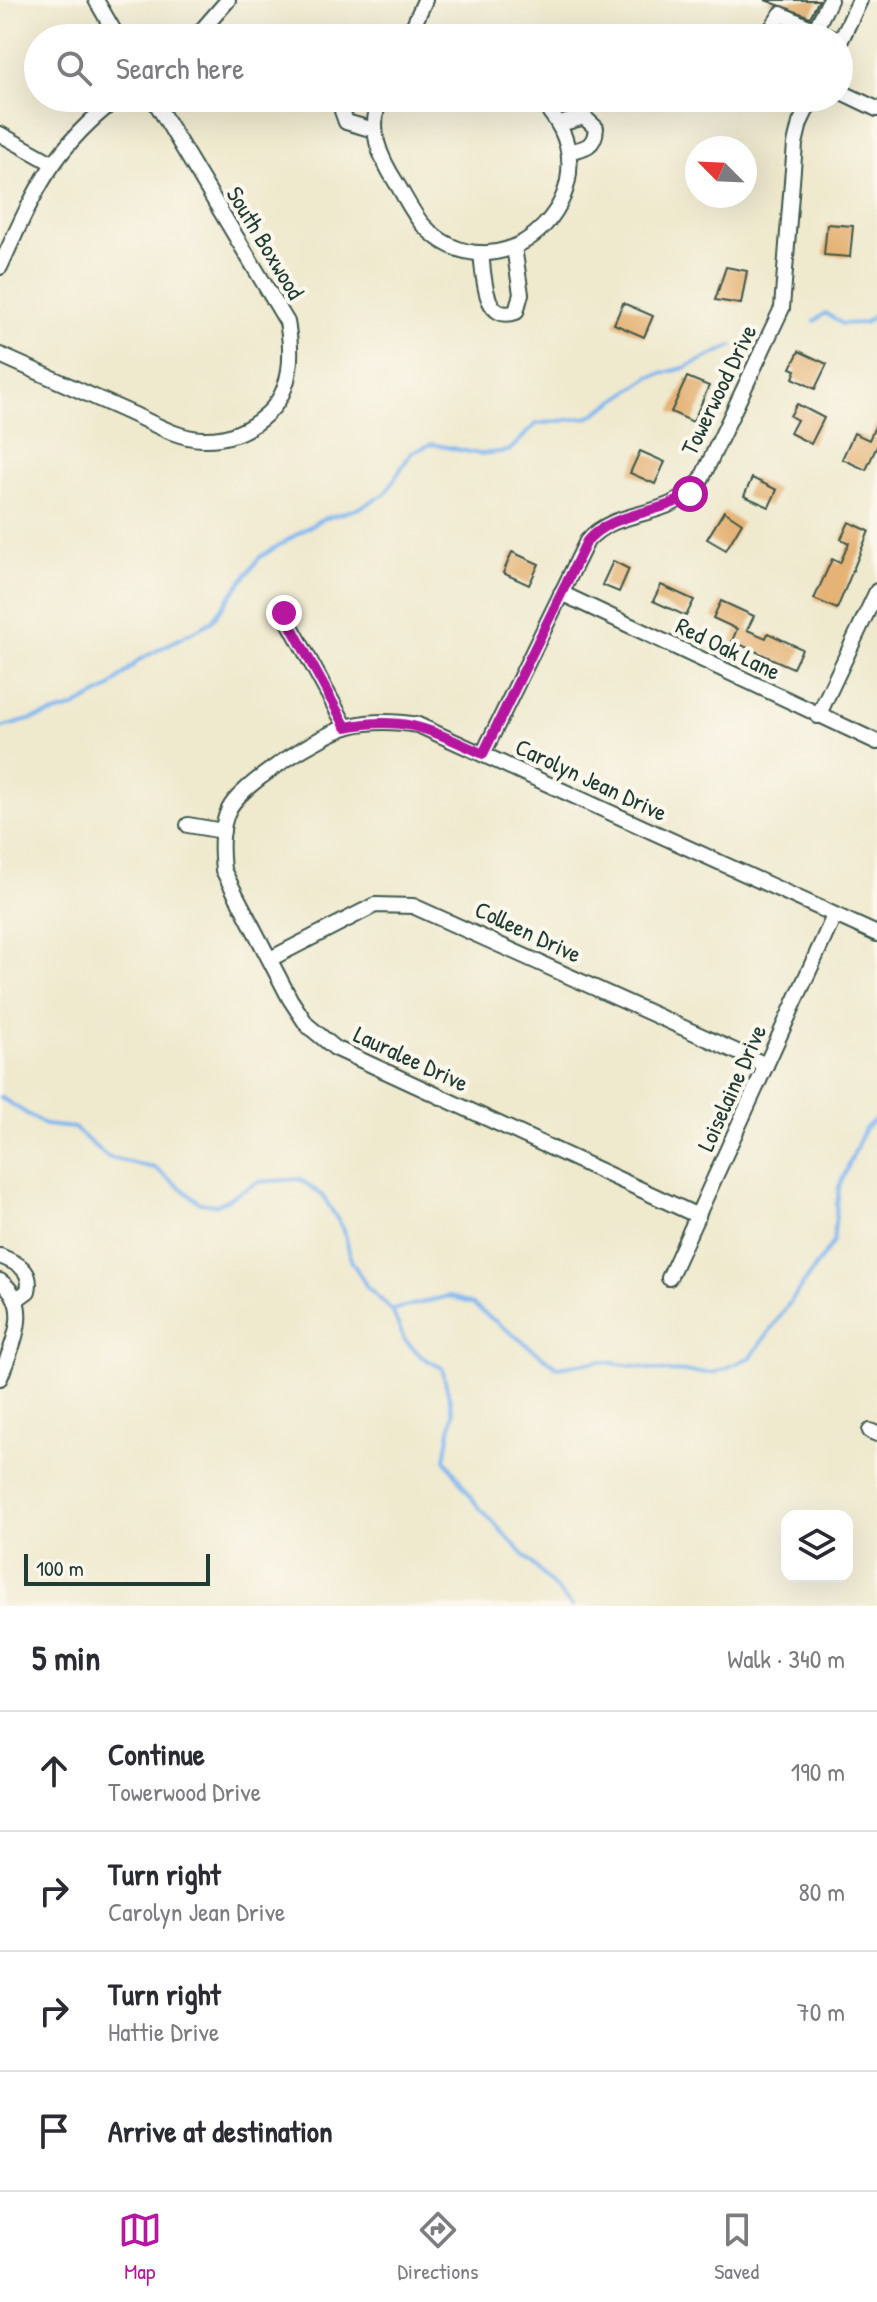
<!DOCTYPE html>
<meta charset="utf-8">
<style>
body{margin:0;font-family:"Patrick Hand",sans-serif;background:#f7f7f7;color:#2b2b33}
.controls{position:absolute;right:24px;bottom:24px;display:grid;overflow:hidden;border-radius:16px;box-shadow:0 8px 32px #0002}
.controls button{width:72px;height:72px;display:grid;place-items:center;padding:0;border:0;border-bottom:2px solid #e1e1e2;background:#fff;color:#2b2b33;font:40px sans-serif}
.compass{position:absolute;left:685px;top:136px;width:72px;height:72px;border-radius:50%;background:#fff;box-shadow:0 8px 32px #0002;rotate:294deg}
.scale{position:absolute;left:24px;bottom:20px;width:186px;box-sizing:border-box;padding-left:8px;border:4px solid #1f3d34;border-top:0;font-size:22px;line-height:28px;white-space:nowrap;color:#1f3d34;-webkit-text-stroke:6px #fbf7ec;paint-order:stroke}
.stop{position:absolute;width:24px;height:24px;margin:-18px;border:6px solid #b5179e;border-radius:50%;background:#fff}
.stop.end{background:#b5179e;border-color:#fff;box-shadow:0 2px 8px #0008}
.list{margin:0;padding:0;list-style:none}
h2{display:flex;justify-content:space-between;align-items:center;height:104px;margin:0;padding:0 32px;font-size:34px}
h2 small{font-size:26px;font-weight:400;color:#7c7c81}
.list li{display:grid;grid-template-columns:52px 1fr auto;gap:24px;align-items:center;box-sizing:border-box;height:120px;padding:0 32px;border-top:2px solid #e1e1e2}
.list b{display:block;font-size:30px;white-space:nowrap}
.list p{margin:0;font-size:26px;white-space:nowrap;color:#7c7c81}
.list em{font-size:26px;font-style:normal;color:#7c7c81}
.icon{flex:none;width:44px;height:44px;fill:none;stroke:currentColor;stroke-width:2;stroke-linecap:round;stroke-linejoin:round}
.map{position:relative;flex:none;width:877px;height:1606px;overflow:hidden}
.search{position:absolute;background:#fff;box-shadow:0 8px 32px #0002;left:24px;right:24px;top:24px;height:88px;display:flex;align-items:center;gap:20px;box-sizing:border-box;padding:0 28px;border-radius:44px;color:#7c7c81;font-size:30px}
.sheet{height:584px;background:#fff}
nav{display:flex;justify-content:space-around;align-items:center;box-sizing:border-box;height:112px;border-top:2px solid #e1e1e2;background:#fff;font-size:22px;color:#7c7c81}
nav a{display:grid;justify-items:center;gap:4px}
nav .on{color:#b5179e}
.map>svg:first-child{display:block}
</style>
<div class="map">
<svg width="877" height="1606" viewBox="0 0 877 1606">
<rect width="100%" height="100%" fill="#fbf7ec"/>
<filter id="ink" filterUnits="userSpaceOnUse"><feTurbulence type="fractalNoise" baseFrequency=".0125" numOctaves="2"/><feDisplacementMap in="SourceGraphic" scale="16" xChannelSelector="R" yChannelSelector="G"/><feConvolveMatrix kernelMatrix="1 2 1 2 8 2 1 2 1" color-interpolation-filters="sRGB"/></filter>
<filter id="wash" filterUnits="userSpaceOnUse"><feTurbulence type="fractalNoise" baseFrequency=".006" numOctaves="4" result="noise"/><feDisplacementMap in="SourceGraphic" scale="32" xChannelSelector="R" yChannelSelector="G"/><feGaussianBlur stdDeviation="1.8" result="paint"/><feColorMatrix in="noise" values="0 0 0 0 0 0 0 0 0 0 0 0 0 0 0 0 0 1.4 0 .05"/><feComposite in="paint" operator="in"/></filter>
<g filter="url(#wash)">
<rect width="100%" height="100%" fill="#efe9ce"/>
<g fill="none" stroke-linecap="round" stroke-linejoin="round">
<!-- stream -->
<g stroke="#7fb6ef" stroke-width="4">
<path d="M815,321L825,313L842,324L865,323L877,312"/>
<path d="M0,728L72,708L108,689L139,660L211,622L260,557L320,520L359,508L385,494L411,453L432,444L479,454L509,451L536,424L590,417L650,377L684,368L732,346"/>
<path d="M0,1097L45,1125L74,1128L107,1157L155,1168L200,1203L217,1205L258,1182L300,1179L323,1196L344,1230L351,1260L367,1287L392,1310L404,1339L422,1357L442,1368L453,1413L445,1459L476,1504L572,1606"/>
<path d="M392,1310L449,1296L472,1304L557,1367L600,1361L664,1371L714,1373L751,1357L833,1242L839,1187L865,1128L877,1118"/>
</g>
</g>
<g id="blocks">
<!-- building -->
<g fill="#e5b376">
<path d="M765,0H819L810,17Z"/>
<path d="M827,224L853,226L850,257L824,255Z"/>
<path d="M726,267L747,271L741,304L715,300Z"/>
<path d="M623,303L653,316L644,337L614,324Z"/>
<path d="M799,351L827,364L815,389L793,378L796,370L791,368Z"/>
<path d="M687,377L709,386L693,422L671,412Z"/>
<path d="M797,404L824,418L811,444L790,433L797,420L790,416Z"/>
<path d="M877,422V446L866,470L842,459L854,433L869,440Z"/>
<path d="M640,451L665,462L655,484L630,473Z"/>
<path d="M752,478L777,490L769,507L744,496Z"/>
<path d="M724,511L742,523L726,550L707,539Z"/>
<path d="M849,522L869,531L837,609L814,599L832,559L840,563L849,543L841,539Z"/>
<path d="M512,552L539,564L529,585L503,573Z"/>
<path d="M613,561L629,569L619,592L602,585Z"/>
<path d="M661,585L694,600L686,616L653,601Z"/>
<path d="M721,601L754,616L747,630L766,638L768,633L802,649L793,668L732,641L737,629L713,618Z"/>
</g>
</g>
</g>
<g filter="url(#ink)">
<use href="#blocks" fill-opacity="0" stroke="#3e574b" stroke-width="2"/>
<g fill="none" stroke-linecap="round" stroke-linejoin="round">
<defs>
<g id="minor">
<path d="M96,0L118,38"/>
<path d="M830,0L815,30L833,38"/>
<path d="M195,38L228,0"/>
<path d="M408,38L425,0"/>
<path d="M765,38L781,14L815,30"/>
<path d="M839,44L860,0"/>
<path d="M839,91L877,109"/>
<path d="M357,98L349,101L342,111L346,122L374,130"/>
<path d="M380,98C368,131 379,156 397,184C405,197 413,214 423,225C504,311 630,180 536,98"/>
<path d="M560,124L584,117L596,128C595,146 585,149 569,151"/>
<path d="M0,134L52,163"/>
<path d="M481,253C484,274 483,324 516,312L521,294L514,247"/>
<path d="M0,267C34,193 52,148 118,98"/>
<path d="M0,355C43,374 85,393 128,412C151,422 176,438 202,439C228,440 249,431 268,413C293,389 293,354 287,322L153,98"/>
<path d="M561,593L877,742"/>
<path d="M284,613L346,727"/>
<path d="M818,716L877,591"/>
<path d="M483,754L587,541C617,506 670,522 701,480L782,308L795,144L800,123L812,98"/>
<path d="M188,825L223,831"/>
<path d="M270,959L375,905L413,906L766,1065"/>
<path d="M698,1216L335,1048L307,1025L290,999L223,870C221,850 220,828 229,809C243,783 321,734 350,726C373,720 394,721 418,725L877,934"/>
<path d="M0,1256C17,1263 33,1270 28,1291L17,1299"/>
<path d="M669,1278L834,916"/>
<path d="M0,1281C35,1305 11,1347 0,1378"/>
<path d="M870,1431L877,1434"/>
</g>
</defs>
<!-- minor casing -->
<use href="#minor" stroke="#3e574b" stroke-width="18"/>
<!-- minor -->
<use href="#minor" stroke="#fff" stroke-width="14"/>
</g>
</g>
<g fill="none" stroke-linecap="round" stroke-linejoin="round" filter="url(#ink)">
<!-- route -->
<path stroke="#b5179e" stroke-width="10" d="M284,613L346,727C404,715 431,730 483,754L587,541C611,512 659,515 690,494"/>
</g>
<g text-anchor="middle" stroke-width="8" stroke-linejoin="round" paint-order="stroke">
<!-- street labels -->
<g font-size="24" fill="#1f3d34" stroke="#fbf7ec">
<text transform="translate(265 243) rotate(59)" y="8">South Boxwood</text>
<text transform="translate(719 390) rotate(-64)" y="8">Towerwood Drive</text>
<text transform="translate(728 649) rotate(26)" y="8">Red Oak Lane</text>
<text transform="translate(591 780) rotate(25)" y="8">Carolyn Jean Drive</text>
<text transform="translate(528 932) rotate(25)" y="8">Colleen Drive</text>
<text transform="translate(411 1059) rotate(25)" y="8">Lauralee Drive</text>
<text transform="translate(732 1088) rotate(-66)" y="8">Loiselaine Drive</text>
</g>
</g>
</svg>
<div class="controls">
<button><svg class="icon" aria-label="layers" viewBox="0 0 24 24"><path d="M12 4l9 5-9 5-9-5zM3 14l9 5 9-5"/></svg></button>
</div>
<svg class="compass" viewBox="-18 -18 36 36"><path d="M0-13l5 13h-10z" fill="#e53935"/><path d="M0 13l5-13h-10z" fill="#7c7c81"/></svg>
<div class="scale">100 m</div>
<div class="stop" style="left:690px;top:494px"></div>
<div class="stop end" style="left:284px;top:613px"></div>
<div class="search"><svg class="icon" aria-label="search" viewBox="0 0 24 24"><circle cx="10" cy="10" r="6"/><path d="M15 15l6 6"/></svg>Search here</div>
</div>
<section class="sheet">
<h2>5 min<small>Walk · 340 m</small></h2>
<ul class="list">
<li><svg class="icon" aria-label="ahead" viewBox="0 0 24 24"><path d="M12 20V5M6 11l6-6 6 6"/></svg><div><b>Continue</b><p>Towerwood Drive</p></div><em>190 m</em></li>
<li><svg class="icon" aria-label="right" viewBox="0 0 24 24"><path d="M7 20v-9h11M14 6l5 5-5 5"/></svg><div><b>Turn right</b><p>Carolyn Jean Drive</p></div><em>80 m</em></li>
<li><svg class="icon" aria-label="right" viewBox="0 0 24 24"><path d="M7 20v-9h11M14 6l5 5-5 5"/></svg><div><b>Turn right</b><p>Hattie Drive</p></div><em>70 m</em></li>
<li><svg class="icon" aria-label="arrive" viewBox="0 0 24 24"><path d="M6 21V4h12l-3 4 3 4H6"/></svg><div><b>Arrive at destination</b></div></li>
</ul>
</section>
<nav>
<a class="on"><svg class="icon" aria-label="map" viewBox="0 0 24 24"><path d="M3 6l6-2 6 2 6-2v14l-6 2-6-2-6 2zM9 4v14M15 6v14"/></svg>Map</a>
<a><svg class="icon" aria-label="directions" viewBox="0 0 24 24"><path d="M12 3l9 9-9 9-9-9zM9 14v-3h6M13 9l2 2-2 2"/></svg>Directions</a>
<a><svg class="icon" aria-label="saved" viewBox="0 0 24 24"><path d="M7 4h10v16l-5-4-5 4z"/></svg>Saved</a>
</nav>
